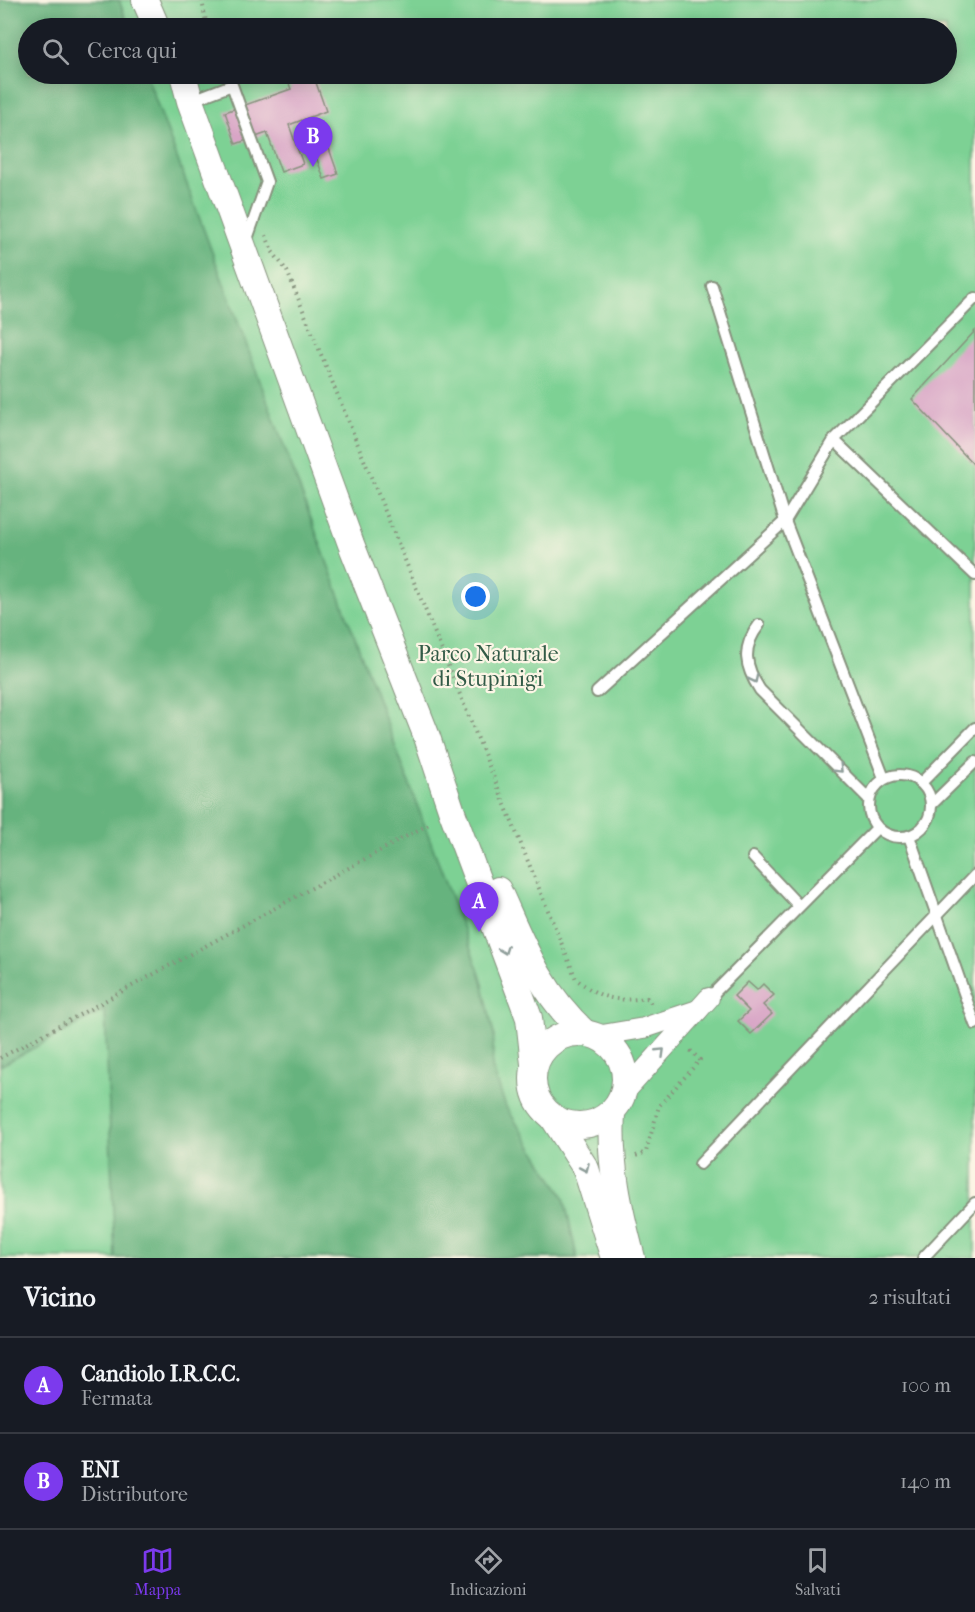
<!DOCTYPE html>
<html lang="it">
<style>
body{margin:0;font-family:"IM FELL French Canon",serif;background:#20242c;color:#f1f3f6}
.you{position:absolute;left:476px;top:597px;width:21px;height:21px;margin:-15px;border:4px solid #fff;border-radius:50%;background:#1a73e8;box-shadow:0 0 0 9px #1a73e833}
.badge{display:grid;place-items:center;width:39px;height:39px;border-radius:50%;background:#7c3aed;color:#fff;font-size:20px;font-weight:700}
.pin{position:absolute;translate:-50% -50px;filter:drop-shadow(0 2px 3px #0008)}
.pin::after{content:'';position:absolute;top:32px;width:21px;height:18px;background:inherit;clip-path:polygon(0 0,100% 0,50% 100%)}
.list{margin:0;padding:0;list-style:none}
h2{display:flex;justify-content:space-between;align-items:center;height:78px;margin:0;padding:0 24px;font-size:26px}
h2 small{font-size:20px;font-weight:400;color:#9ea1a6}
.list li{display:grid;grid-template-columns:39px 1fr auto;gap:18px;align-items:center;box-sizing:border-box;height:96px;padding:0 24px;border-top:2px solid #363941}
.list b{display:block;font-size:22px;white-space:nowrap}
.list p{margin:0;font-size:20px;white-space:nowrap;color:#9ea1a6}
.list em{font-size:20px;font-style:normal;color:#9ea1a6}
.icon{flex:none;width:33px;height:33px;fill:none;stroke:currentColor;stroke-width:2;stroke-linecap:round;stroke-linejoin:round}
.map{position:relative;flex:none;width:975px;height:1258px;overflow:hidden}
.search{position:absolute;background:#171b24;box-shadow:0 3px 15px #0003;left:18px;right:18px;top:18px;height:66px;display:flex;align-items:center;gap:15px;box-sizing:border-box;padding:0 21px;border-radius:33px;color:#9ea1a6;font-size:22px}
.sheet{height:270px;background:#171b24}
nav{display:flex;justify-content:space-around;align-items:center;box-sizing:border-box;height:84px;border-top:2px solid #363941;background:#171b24;font-size:16px;color:#9ea1a6}
nav a{display:grid;justify-items:center;gap:3px}
nav .on{color:#7c3aed}
.map>svg:first-child{display:block}
</style>
<div class="map">
<svg width="975" height="1258" viewBox="0 0 975 1258">
<rect width="100%" height="100%" fill="#fcf5e5"/>
<filter id="ink" filterUnits="userSpaceOnUse"><feTurbulence type="fractalNoise" baseFrequency=".0167" numOctaves="2"/><feDisplacementMap in="SourceGraphic" scale="12" xChannelSelector="R" yChannelSelector="G"/><feConvolveMatrix kernelMatrix="1 2 1 2 8 2 1 2 1" color-interpolation-filters="sRGB"/></filter>
<filter id="wash" filterUnits="userSpaceOnUse"><feTurbulence type="fractalNoise" baseFrequency=".008" numOctaves="4" result="noise"/><feDisplacementMap in="SourceGraphic" scale="24" xChannelSelector="R" yChannelSelector="G"/><feGaussianBlur stdDeviation="1.35" result="paint"/><feColorMatrix in="noise" values="0 0 0 0 0 0 0 0 0 0 0 0 0 0 0 0 0 1.4 0 .05"/><feComposite in="paint" operator="in"/></filter>
<g filter="url(#wash)">
<rect width="100%" height="100%" fill="#efe6c8"/>
<!-- green -->
<path fill="#7dd194" stroke="#4e8764" stroke-width="1.5" fill-rule="evenodd" d="M0,0H975V1258H0ZM28,28H946V74H28Z"/>
<!-- forest -->
<path fill="#66b37e" stroke="#427859" stroke-width="1.5" d="M0,0H119L129,28H28V74H146L482,980L494,1035L492,1067L506,1107L564,1197L577,1258H115L105,1010L0,1066Z"/>
<g id="blocks">
<!-- building -->
<g fill="#d8a5c6">
<path d="M295,74H313L326,111L289,125L303,164L281,172L267,133L236,144L225,112L291,89L286,76Z"/>
<path d="M326,140L338,174L324,179L312,145Z"/>
<path d="M975,331V466L912,399Z"/>
<path d="M748,982L757,990L763,984L774,995L763,1005L772,1014L751,1034L738,1021L749,1011L734,996Z"/>
</g>
</g>
</g>
<g filter="url(#ink)">
<use href="#blocks" fill-opacity="0" stroke="#87927e" stroke-width="1.5"/>
<g fill="none" stroke-linecap="round" stroke-linejoin="round">
<defs>
<g id="service">
<path d="M190,101L232,85L267,182L246,242"/>
<path d="M712,286L785,521L884,778"/>
<path d="M834,440L975,575"/>
<path d="M759,625C741,648 745,667 760,690L869,799"/>
<path d="M597,692L785,521L834,440L975,298"/>
<circle cx="900" cy="806" r="31"/>
<path d="M921,783L975,728"/>
<path d="M931,805L975,762"/>
<path d="M909,836L975,1024"/>
<path d="M753,857L799,906"/>
<path d="M709,998L877,828"/>
<path d="M700,1164L975,875"/>
<path d="M923,1258L975,1203"/>
</g>
<g id="minor">
<path d="M596,1036L644,1028L698,1010"/>
<path d="M623,1094L709,998"/>
</g>
<g id="tertiary">
<path d="M145,0L157,28"/>
<path d="M183,74L190,101L351,544L427,737L452,812L522,999L529,1018L534,1064"/>
<path d="M498,890C523,945 539,991 585,1033"/>
<circle cx="579" cy="1079" r="46"/>
<path d="M612,1113C609,1164 619,1209 632,1258"/>
<path d="M554,1119L586,1169L614,1258"/>
</g>
</defs>
<!-- service casing -->
<use href="#service" stroke="#87927e" stroke-width="14"/>
<!-- minor casing -->
<use href="#minor" stroke="#87927e" stroke-width="22"/>
<!-- tertiary casing -->
<use href="#tertiary" stroke="#87927e" stroke-width="28"/>
<!-- path -->
<g stroke="#87927e" stroke-width="4" stroke-dasharray="1.5 4.5" stroke-linecap="butt">
<path d="M202,0L207,28"/>
<path d="M266,235L272,251L287,271L576,979C601,999 615,1002 647,998L652,1005"/>
<path d="M0,1058L431,823"/>
<path d="M636,1156L646,1152L659,1106L700,1060L689,1049"/>
</g>
<!-- service -->
<use href="#service" stroke="#fff" stroke-width="10"/>
<!-- minor -->
<use href="#minor" stroke="#fff" stroke-width="20"/>
<!-- tertiary -->
<use href="#tertiary" stroke="#fff" stroke-width="26"/>
</g>
<!-- one-way arrows -->
<defs><path id="oneway-chevron" d="M-2-3.5L2.5 0L-2 3.5" fill="none" stroke-width="1.6" stroke-linecap="round" stroke-linejoin="round" transform="scale(1.5)"/></defs>
<g stroke="#8f9e9a">
<use href="#oneway-chevron" transform="translate(754 679) rotate(64)"/>
<use href="#oneway-chevron" transform="translate(839 769) rotate(45)"/>
<use href="#oneway-chevron" transform="translate(504 950) rotate(69)"/>
<use href="#oneway-chevron" transform="translate(661 1052) rotate(-44)"/>
<use href="#oneway-chevron" transform="translate(585 1168) rotate(66)"/>
</g>
</g>
<g text-anchor="middle" stroke-width="4.5" stroke-linejoin="round" paint-order="stroke">
<!-- park labels -->
<g font-size="22" fill="#325b47" stroke="#fcf5e5">
<text x="488" y="661">Parco Naturale<tspan x="488" dy="25">di Stupinigi</tspan></text>
</g>
</g>
</svg>
<div class="you"></div>
<div class="pin badge" style="left:479px;top:932px">A</div>
<div class="pin badge" style="left:313px;top:167px">B</div>
<div class="search"><svg class="icon" aria-label="search" viewBox="0 0 24 24"><circle cx="10" cy="10" r="6"/><path d="M15 15l6 6"/></svg>Cerca qui</div>
</div>
<section class="sheet">
<h2>Vicino<small>2 risultati</small></h2>
<ul class="list">
<li><span class="badge">A</span><div><b>Candiolo I.R.C.C.</b><p>Fermata</p></div><em>100 m</em></li>
<li><span class="badge">B</span><div><b>ENI</b><p>Distributore</p></div><em>140 m</em></li>
</ul>
</section>
<nav>
<a class="on"><svg class="icon" aria-label="map" viewBox="0 0 24 24"><path d="M3 6l6-2 6 2 6-2v14l-6 2-6-2-6 2zM9 4v14M15 6v14"/></svg>Mappa</a>
<a><svg class="icon" aria-label="directions" viewBox="0 0 24 24"><path d="M12 3l9 9-9 9-9-9zM9 14v-3h6M13 9l2 2-2 2"/></svg>Indicazioni</a>
<a><svg class="icon" aria-label="saved" viewBox="0 0 24 24"><path d="M7 4h10v16l-5-4-5 4z"/></svg>Salvati</a>
</nav>
